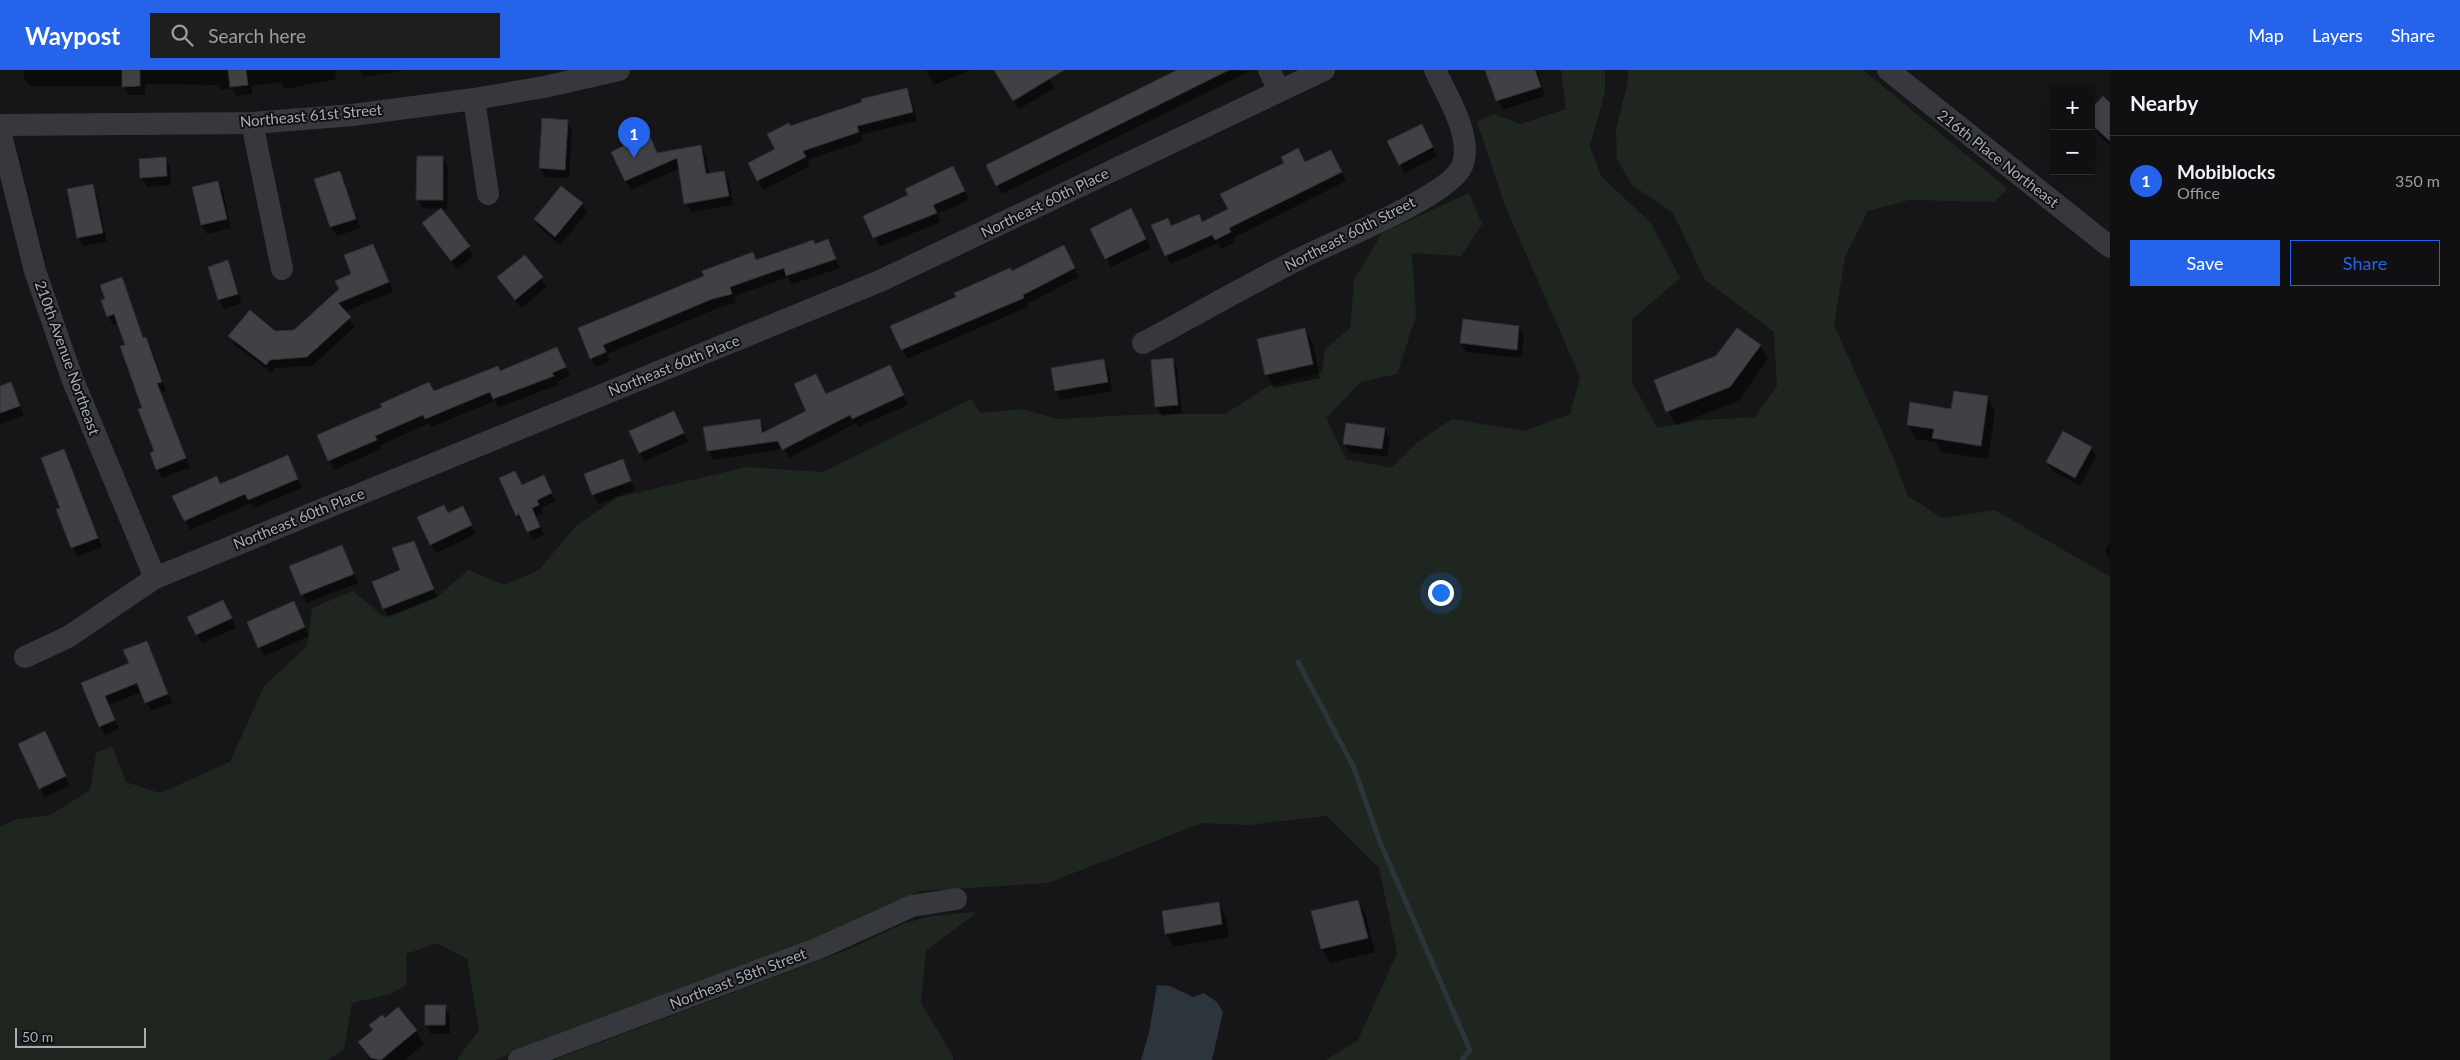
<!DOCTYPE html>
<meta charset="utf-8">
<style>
body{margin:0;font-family:Lato,sans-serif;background:#1e1e20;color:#f1f3f6}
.controls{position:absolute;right:15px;top:15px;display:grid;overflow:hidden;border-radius:0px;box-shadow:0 2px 12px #0003}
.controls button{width:45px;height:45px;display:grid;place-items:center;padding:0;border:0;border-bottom:1px solid #303032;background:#101012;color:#f1f3f6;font:25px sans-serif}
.scale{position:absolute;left:15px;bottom:12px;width:131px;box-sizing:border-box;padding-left:5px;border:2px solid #a8adb8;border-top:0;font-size:14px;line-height:18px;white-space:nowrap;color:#a8adb8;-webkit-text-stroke:4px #111113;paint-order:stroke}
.you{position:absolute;left:1440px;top:522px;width:18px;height:18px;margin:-12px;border:4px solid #fff;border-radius:50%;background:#1a73e8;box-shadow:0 0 0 8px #1a73e833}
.badge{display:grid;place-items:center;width:32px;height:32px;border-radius:50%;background:#2563eb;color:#fff;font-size:16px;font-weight:700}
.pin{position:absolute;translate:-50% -41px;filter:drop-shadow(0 1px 2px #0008)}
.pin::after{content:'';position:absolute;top:26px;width:18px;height:15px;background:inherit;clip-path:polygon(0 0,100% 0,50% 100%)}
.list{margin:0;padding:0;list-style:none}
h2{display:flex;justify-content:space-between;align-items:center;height:65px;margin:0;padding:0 20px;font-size:21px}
h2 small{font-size:16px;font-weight:400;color:#9c9d9f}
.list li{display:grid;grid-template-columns:32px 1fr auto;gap:15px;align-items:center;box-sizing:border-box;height:90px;padding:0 20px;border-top:1px solid #303032}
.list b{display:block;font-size:19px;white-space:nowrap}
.list p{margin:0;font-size:16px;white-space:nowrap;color:#9c9d9f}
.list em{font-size:16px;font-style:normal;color:#9c9d9f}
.actions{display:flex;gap:10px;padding:15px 20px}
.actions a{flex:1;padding:11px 0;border:1px solid #2563eb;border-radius:0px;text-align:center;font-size:18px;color:#2563eb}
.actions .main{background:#2563eb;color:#fff}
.icon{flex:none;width:28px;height:28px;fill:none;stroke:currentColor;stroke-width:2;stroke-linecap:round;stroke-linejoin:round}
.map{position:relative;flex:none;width:2110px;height:990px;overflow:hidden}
header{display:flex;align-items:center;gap:30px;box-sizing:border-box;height:70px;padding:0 25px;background:#2563eb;color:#fff}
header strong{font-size:24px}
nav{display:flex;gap:28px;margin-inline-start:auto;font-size:18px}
.search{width:350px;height:45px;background:#1e1e20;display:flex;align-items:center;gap:12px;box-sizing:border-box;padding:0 18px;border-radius:0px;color:#9c9d9f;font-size:19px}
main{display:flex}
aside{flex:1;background:#101012}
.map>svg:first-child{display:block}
</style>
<header>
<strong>Waypost</strong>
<div class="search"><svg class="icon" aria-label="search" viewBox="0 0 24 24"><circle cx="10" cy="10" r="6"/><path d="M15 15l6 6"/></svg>Search here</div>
<nav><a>Map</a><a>Layers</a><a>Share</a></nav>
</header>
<main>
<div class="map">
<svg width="2110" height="990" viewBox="0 0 2110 990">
<rect width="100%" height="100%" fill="#161618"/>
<!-- green -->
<g fill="#1e261f">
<path d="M1561,0H1605V22L1590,76L1601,106L1651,153L1680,208L1632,250V312L1657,358L1700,350L1755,347L1777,316L1774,262L1705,210L1673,143L1632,115L1617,89L1616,59L1627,14L1628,0H1863L2008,119L1994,132L1909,130L1868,141L1845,187L1834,255L1892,384L1908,426L1942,448L1995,440L2110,507V990H1326L1358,970L1397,883L1379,798L1327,746L1249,755L1202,753L1048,813L920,821L858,853L537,972L495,990H457L479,960L467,889L437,873L406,884L407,914L391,924L352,933L344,979L328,990H0V757L13,750L50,745L90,720L96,683L112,676L126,712L160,723L230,692L264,616L307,576L312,538L353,521L384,547L437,527L468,500L505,515L539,500L576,456L618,427L747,397L823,402L971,329L980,343L1022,339L1058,349L1152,344H1225L1269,316L1322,302L1325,279L1350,258L1354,210L1382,163L1469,123L1482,154L1461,186L1412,183L1416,246L1397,304L1361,312L1326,348L1346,389L1391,398L1418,372L1452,349L1524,361L1570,344L1580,307L1506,138L1477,52L1493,44L1521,54L1566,39Z"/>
<path d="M977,842L926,881L921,933L953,986V990H553L847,880L905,853L932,846Z"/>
</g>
<!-- water -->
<path fill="#2c353c" d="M1157,915L1170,916L1193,927L1204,923L1217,932L1223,942L1212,990H1141L1149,963Z"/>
<!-- shadow -->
<g fill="#0007">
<path d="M24,0H335L336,9L285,19L281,12L251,16L252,24L237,26L232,18L221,20L218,15L145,14V25H129L123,16H29L24,7Z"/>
<path d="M360,0H406L364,7Z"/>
<path d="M926,0H972L934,15Z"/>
<path d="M1003,0H1044L1055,18L1019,39L997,4Z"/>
<path d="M1180,0L1250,1L1002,124L997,115Z"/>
<path d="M1487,0H1537L1545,26L1502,40Z"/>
<path d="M906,19L911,28L917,51L861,65L863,71L807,90L810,96L763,120L749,93L777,80L790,57Z"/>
<path d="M2110,35V76L2091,57V41Z"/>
<path d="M567,51L572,60L569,108L545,107L540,98Z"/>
<path d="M1426,64L1437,86L1405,103L1400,94Z"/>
<path d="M701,77L706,86L709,105L724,103L729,112L733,135L691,142L686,133L680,98L631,120L626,111L658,84Z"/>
<path d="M165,88L170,97L171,115L147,117L142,108Z"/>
<path d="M443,88L448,97L447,139L423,138L417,129Z"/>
<path d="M1336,90L1346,111L1233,168L1235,172L1221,179L1218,173L1171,194L1166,185L1167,149L1172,157L1199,146L1203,153L1305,94Z"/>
<path d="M339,102L360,158L337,166L331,157L316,110Z"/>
<path d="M958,107L969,130L937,144L941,152L879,177L864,146Z"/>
<path d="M218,112L223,121L231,158L207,164L202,155L194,118Z"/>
<path d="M92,115L97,124L107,172L83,176L78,167Z"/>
<path d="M582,134L587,143L560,175L540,158L535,149Z"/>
<path d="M440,140L474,186L457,199L424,153Z"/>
<path d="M1136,149L1151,178L1111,197L1092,159Z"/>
<path d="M827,170L840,198L792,214L788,207L734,226L736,233L718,238L607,284L610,291L596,297L591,288L580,259L706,207L753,184L757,191Z"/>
<path d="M373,175L393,222L344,242L355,257L312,296L275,298L272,303L235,275L230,266L294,261L340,219L353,205Z"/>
<path d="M1068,185L1079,207L1027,234L1028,237L907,289L892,256L1012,203Z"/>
<path d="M525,186L547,217L521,238L498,208Z"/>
<path d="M227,192L232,201L242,233L224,239L219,230L209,197Z"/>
<path d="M121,209L144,269L151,277L166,321L161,323L190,398L162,408L157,399L156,382L126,275L118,253L113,255L108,246L107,230Z"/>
<path d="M1519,257L1524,266L1521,288L1466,282L1461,272Z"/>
<path d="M1305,260L1313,274L1320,308L1274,318L1266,304Z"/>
<path d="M1760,276L1768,289L1738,331L1676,355L1668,341Z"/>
<path d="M557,278L570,306L556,312L558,315L499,337L495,331L431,357L429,353L379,376L381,379L334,400L318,365L434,323L500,303Z"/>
<path d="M1172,289L1177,298L1182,343L1162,346L1156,337Z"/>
<path d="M1103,291L1109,300L1112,321L1061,330L1056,321Z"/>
<path d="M895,306L908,335L858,357L856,353L789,388L784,379L713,390L708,381L705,358L759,350L765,363L808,341L826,326Z"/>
<path d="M11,314L24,345L0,354V318Z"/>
<path d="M1987,327L1995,341L1988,389L1941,382L1936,372L1916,369L1908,355Z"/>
<path d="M674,343L688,372L645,391L640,382Z"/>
<path d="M1385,359L1390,368L1387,387L1350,382L1344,373Z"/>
<path d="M2091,377L2096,386L2080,416L2053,401L2047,392Z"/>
<path d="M63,380L102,477L77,487L58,440L62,438Z"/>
<path d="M288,386L302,418L254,438L251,433L190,460L174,427L220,415Z"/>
<path d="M622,391L635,420L598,434L586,405Z"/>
<path d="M548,415L555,431L541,438L543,443L536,447L544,465L533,470L524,452L522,453L517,445L522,417Z"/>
<path d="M448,444L467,446L476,464L436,483L431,474Z"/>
<path d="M2110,471V491L2105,482Z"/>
<path d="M414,472L437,527L389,547L384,539Z"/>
<path d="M342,477L358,513L307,533L302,524Z"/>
<path d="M228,541L236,558L202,573L197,564Z"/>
<path d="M298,541L309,566L265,586L259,577Z"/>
<path d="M151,581L172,633L151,641L141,622L109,635L119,659L105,665L83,613L130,594Z"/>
<path d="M45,663L70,716L45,727L40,718Z"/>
<path d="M1358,831L1366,845L1375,882L1330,893L1322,879L1313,842Z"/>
<path d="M1218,833L1226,847L1229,867L1174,877L1166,864Z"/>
<path d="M445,937L450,946V964H431L426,955Z"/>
<path d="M384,949L416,961L424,974L405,990H371L360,972L374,961L370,956Z"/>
</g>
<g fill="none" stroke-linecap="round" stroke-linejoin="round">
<!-- stream -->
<path stroke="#2c353c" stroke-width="5" d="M1298,592L1354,698L1380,772L1470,980L1462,990"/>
</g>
<!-- building -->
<g fill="#404145" stroke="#303034">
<path d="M122,0H140V16L122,17Z"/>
<path d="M228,0H246L248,15L230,17Z"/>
<path d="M994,0H1064L1013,31Z"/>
<path d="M1177,0H1229L996,116L986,95Z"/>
<path d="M1485,0H1535L1541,17L1496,31Z"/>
<path d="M907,18L913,42L857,56L859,62L803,81L806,87L757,111L748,93L775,79L767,64L789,53L790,56L862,32L861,29Z"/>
<path d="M2103,26L2110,33V71L2091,54V39Z"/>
<path d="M542,48L568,50L565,100L539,98Z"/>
<path d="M1422,54L1433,77L1399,95L1387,71Z"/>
<path d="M649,64L657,83L701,75L706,104L724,101L729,126L684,134L677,88L625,111L611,82Z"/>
<path d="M1298,78L1305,92L1331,80L1342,102L1229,158L1231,162L1215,170L1212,165L1165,186L1151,155L1168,148L1171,156L1199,144L1202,152L1228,139L1220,124L1284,93L1281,87Z"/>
<path d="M417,86H443V130H416Z"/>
<path d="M166,87L167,106L140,108L139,89Z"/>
<path d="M953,96L965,121L933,135L937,143L873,168L863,146L908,125L905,119Z"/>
<path d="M340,101L356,149L330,157L314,109Z"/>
<path d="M218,111L227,149L201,155L192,117Z"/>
<path d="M93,114L103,163L77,168L67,119Z"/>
<path d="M561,116L583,133L555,167L534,149Z"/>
<path d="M441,138L470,176L451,191L422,153Z"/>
<path d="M1131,138L1146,169L1105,189L1090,159Z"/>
<path d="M828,169L836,189L786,206L784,198L730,217L732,224L712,229L603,275L606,282L590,289L578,258L704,206L702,201L753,182L756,190L813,170L815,174Z"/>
<path d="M373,174L389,212L338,233L351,247L307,287L270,290L266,295L228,266L250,240L275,261L294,260L339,219L335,211L351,204L344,185Z"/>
<path d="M1064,175L1075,198L1023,225L1024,228L901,280L890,256L956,227L954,223L1010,198L1012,201Z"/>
<path d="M525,185L543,207L515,230L497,207Z"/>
<path d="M228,190L238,224L218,230L208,197Z"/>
<path d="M122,207L143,268L146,267L162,312L157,313L186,388L156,400L150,383L154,381L138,339L142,338L120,276L125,275L114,244L107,247L101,230L105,229L100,215Z"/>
<path d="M1463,249L1519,256L1517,280L1460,273Z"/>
<path d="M1305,258L1313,294L1265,305L1257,269Z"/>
<path d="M1737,258L1761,275L1730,317L1666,342L1654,310L1716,286Z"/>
<path d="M557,277L566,297L552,303L554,306L493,329L490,322L425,349L423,345L375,366L377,370L328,391L317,365L382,337L380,334L429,312L434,321L498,296L500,301Z"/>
<path d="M1173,288L1178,335L1155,337L1151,290Z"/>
<path d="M1104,289L1108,312L1055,321L1051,298Z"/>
<path d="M890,295L904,325L852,349L850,345L782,380L778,371L707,381L703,357L760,349L762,363L806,341L794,314L816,304L826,324Z"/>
<path d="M11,312L20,336L0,343V316Z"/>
<path d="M1954,321L1988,326L1981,376L1932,368L1934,359L1907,355L1910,332L1951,339Z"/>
<path d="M674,341L684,363L639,383L629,361Z"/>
<path d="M1346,353L1385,358L1382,379L1343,374Z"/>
<path d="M2063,361L2092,377L2075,408L2046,392Z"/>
<path d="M64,379L98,468L71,478L56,439L60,438L41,388Z"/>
<path d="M288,385L298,409L248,430L245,424L184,451L172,426L217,406L220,414Z"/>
<path d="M623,389L631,411L592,425L584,404Z"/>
<path d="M515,401L522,415L544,405L552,423L537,430L539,435L532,438L540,457L527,462L519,444L516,446L499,408Z"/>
<path d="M444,435L448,443L463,436L472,455L430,475L417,447Z"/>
<path d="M414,471L434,519L383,539L372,512L400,500L392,478Z"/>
<path d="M342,475L354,504L301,525L289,496Z"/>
<path d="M223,530L232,548L196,565L187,547Z"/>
<path d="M294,531L305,557L258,578L247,552Z"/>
<path d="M147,571L168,624L145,633L137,613L105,626L115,650L99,657L81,613L129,593L123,580Z"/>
<path d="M45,661L66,706L39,719L18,674Z"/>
<path d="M1358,830L1368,868L1321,879L1311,841Z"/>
<path d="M1219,832L1222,854L1165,864L1162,841Z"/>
<path d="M425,935H446L445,955H425Z"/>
<path d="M398,937L417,960L381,990L371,988L358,972L373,960L369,955L382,945L385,948Z"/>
</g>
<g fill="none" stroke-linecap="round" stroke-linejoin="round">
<!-- minor -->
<g stroke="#37383d" stroke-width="22">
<path d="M1269,0L1279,20"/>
<path d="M1888,0L2110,177"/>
<path d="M474,29L488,124"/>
<path d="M252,53L282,199"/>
<path d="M0,55L252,53L353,45L474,29L544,17L619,0"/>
<path d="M0,61L35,201L72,308L155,508"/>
<path d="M1143,273C1195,245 1246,216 1299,189C1332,172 1450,126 1462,96C1474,68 1446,24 1435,0"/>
<path d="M25,587L68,567L155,508L880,211L1324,0"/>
<path d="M519,990L819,878L912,836L956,829"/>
</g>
</g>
<g text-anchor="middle" stroke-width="4" stroke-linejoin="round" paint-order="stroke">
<!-- street labels -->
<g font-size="15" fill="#a8adb8" stroke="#111113">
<text transform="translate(311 46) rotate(-5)" y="5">Northeast 61st Street</text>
<text transform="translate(1998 89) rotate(38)" y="5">216th Place Northeast</text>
<text transform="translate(1045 133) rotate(-26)" y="5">Northeast 60th Place</text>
<text transform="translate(1350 164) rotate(-27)" y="5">Northeast 60th Street</text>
<text transform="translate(67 288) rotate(70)" y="5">210th Avenue Northeast</text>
<text transform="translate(674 296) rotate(-22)" y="5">Northeast 60th Place</text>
<text transform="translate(299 449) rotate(-22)" y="5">Northeast 60th Place</text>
<text transform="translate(738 909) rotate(-21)" y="5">Northeast 58th Street</text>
</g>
</g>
</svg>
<div class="controls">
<button>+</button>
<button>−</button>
</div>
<div class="scale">50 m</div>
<div class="you"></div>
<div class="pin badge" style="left:634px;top:88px">1</div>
</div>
<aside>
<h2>Nearby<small></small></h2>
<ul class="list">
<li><span class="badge">1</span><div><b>Mobiblocks</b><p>Office</p></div><em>350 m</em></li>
</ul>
<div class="actions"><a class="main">Save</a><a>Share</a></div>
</aside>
</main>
